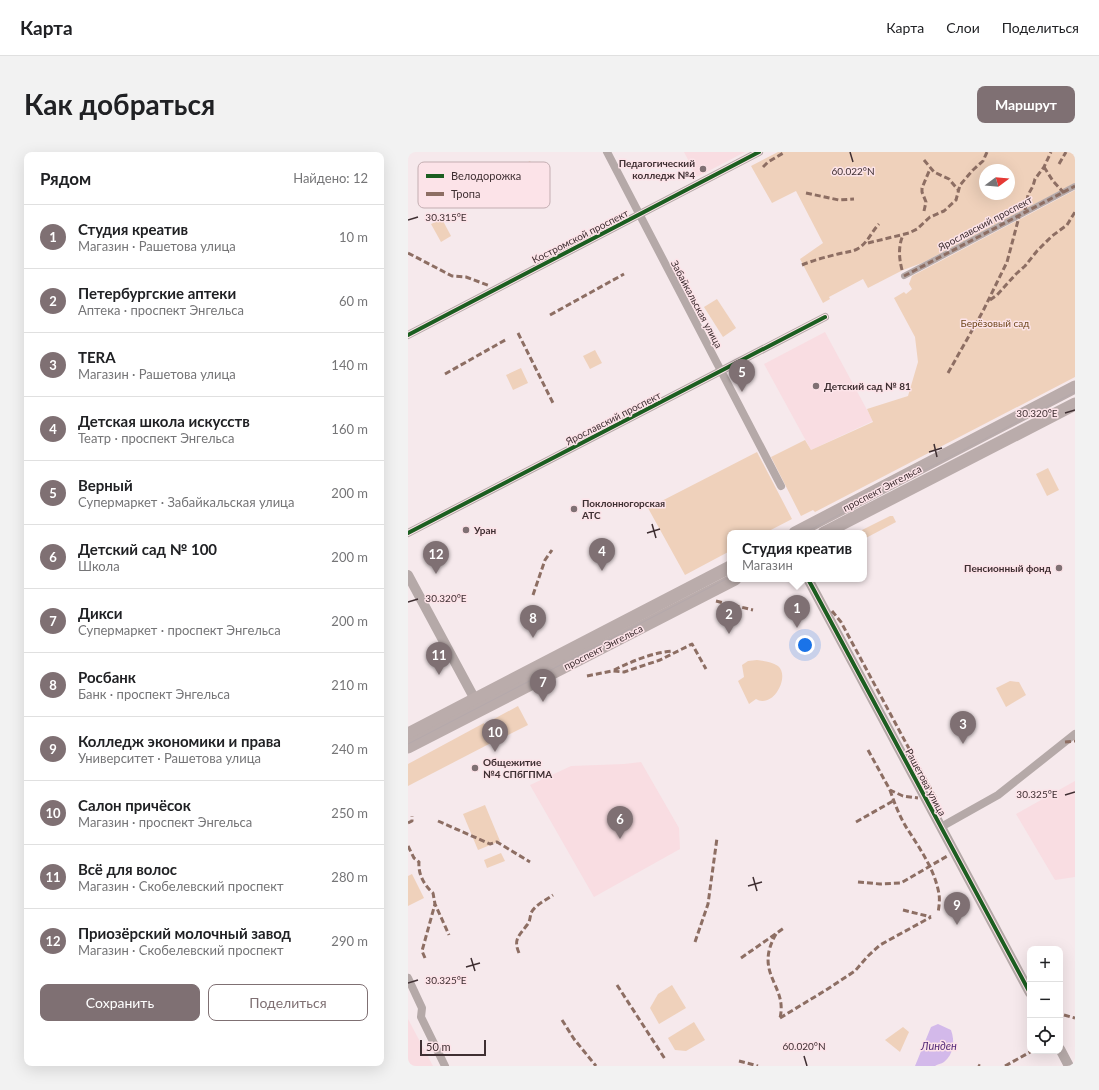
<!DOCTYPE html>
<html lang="ru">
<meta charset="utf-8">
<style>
body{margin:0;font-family:Lato,sans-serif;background:#f2f2f2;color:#202124}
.controls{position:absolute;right:12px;bottom:12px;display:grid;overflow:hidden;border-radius:8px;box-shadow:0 4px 16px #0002}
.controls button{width:36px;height:36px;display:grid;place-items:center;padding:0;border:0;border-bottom:1px solid #e0e0e0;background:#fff;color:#202124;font:20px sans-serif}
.compass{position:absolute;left:571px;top:12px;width:36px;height:36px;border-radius:50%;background:#fff;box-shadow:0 4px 16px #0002;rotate:74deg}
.scale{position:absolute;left:12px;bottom:10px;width:66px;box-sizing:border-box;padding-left:4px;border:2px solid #3f2f32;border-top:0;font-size:11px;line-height:14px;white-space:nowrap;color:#3f2f32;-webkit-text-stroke:3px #fce3e8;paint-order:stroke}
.you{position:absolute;left:397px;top:493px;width:14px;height:14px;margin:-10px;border:3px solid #fff;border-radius:50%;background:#1a73e8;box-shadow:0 0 0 6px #1a73e833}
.badge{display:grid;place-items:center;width:26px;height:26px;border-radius:50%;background:#7f7073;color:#fff;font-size:13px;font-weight:700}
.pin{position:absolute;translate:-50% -33px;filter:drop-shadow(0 1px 2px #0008)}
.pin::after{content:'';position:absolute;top:21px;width:14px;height:12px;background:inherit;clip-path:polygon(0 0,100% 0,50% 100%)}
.popup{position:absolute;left:319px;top:378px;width:140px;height:52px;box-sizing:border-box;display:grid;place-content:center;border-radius:8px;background:#fff;filter:drop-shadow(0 1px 3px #0005);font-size:13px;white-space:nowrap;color:#757577}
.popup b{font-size:15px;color:#202124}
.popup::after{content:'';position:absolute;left:50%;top:100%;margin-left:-8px;border:8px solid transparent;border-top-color:#fff}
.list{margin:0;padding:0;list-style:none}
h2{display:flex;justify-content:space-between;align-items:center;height:52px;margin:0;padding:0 16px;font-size:17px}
h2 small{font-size:13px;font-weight:400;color:#757577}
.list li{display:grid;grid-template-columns:26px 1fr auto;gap:12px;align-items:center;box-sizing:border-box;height:64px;padding:0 16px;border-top:1px solid #e0e0e0}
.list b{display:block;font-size:15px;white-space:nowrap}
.list p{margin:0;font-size:13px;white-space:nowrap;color:#757577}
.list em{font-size:13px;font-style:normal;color:#757577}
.actions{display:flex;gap:8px;padding:12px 16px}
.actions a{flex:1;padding:9px 0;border:1px solid #7f7073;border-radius:8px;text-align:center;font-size:14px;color:#7f7073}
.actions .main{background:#7f7073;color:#fff}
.icon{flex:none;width:22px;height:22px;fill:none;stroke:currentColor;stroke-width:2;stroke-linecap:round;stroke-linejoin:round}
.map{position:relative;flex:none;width:667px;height:914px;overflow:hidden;border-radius:8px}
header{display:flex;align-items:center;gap:24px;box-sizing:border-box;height:56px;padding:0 20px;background:#fff;border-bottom:1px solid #e0e0e0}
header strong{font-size:19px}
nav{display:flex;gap:22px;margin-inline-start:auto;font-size:14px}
.intro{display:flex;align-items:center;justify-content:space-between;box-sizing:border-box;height:96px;padding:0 24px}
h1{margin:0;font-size:28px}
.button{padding:10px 18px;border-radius:8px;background:#7f7073;color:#fff;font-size:14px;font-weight:700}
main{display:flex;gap:24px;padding:0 24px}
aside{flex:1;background:#fff;border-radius:8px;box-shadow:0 4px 16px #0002}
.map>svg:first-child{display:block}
</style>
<header>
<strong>Карта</strong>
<nav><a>Карта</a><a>Слои</a><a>Поделиться</a></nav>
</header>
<div class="intro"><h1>Как добраться</h1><a class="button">Маршрут</a></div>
<main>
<aside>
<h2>Рядом<small>Найдено: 12</small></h2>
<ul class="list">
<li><span class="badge">1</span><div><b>Студия креатив</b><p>Магазин · Рашетова улица</p></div><em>10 m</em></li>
<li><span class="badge">2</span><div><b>Петербургские аптеки</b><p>Аптека · проспект Энгельса</p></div><em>60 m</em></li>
<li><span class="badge">3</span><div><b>TERA</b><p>Магазин · Рашетова улица</p></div><em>140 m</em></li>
<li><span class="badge">4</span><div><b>Детская школа искусств</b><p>Театр · проспект Энгельса</p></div><em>160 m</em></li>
<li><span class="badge">5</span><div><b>Верный</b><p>Супермаркет · Забайкальская улица</p></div><em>200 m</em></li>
<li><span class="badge">6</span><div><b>Детский сад № 100</b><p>Школа</p></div><em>200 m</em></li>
<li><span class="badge">7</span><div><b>Дикси</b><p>Супермаркет · проспект Энгельса</p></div><em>200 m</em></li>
<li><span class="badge">8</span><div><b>Росбанк</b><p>Банк · проспект Энгельса</p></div><em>210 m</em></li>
<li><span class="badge">9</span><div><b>Колледж экономики и права</b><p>Университет · Рашетова улица</p></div><em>240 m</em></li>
<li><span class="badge">10</span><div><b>Салон причёсок</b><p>Магазин · проспект Энгельса</p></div><em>250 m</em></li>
<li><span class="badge">11</span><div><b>Всё для волос</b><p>Магазин · Скобелевский проспект</p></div><em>280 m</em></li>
<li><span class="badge">12</span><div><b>Приозёрский молочный завод</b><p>Магазин · Скобелевский проспект</p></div><em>290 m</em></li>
</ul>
<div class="actions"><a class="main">Сохранить</a><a>Поделиться</a></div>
</aside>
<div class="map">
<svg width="667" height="914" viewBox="0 0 667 914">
<rect width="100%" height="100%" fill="#f6e9ec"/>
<!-- built -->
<g fill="#f9dde2">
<path d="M276,0H337L289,25Z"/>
<path d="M417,180L465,269L403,298L356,212Z"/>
<path d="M233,610L271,676L272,697L186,745L122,633L163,614L216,612Z"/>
<path d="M667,629V725L647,728L608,662Z"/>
<path d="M0,867L25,914H0Z"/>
</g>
<!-- green -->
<g fill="#efd1bb" fill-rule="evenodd">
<path d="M370,0H667V31L514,111L495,118L460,136L455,127L421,145L422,147L415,151L392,107L415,91L388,39L364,51L343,14ZM577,18H601V42H577Z"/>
<path d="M122,9L128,18L126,25L110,33L102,30L97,22Z"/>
<path d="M667,38V225L407,360L405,358L393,364L363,305L397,288L403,298L465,270L459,257L500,244L510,210L507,185L486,146L496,140L498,142L504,137L501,132L504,124Z"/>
<path d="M34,67L43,84L33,90L23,72Z"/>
<path d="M309,147L328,176L315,185L296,155Z"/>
<path d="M187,198L194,211L182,217L175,204Z"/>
<path d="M113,216L120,231L105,238L98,223Z"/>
<path d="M349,300L384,367L357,381H322V399L277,423L240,356Z"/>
<path d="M640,316L651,338L639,344L628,322Z"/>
<path d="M482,364H485L488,370L456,387V381H453L454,378Z"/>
<path d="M349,508C356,509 364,510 370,514C381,523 369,550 354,549C352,549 350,548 348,547L341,552L330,529L336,525L334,513L340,509Z"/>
<path d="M602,529L611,530L618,543L598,555L588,536Z"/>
<path d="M110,554L120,573L98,584H92L84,568Z"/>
<path d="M76,571L85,587L81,592L0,634V612Z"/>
<path d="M77,653L92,689L70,698L55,662Z"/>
<path d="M93,701L97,709L79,716L76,708Z"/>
<path d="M4,722L16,746L0,754V724Z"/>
<path d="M264,833L278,856L251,872L242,856L250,842Z"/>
<path d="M286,870L297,888L278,899L267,898L260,886Z"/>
<path d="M495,875L501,880L492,900L477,888Z"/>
</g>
<!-- water -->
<path fill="#d3b9ea" d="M530,872L543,878C547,889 546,902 536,910C533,912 530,912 527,914H507L523,875Z"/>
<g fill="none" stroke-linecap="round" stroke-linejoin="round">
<!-- pedestrian -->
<path stroke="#b5a9a8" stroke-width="6" d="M496,124L667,34"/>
<!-- minor -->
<g stroke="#b5a9a8" stroke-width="8">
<path d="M199,0L373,334"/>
<path d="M0,183L351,0"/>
<path d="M0,381L417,165"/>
<path d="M533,675L590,643L667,582"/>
<path d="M0,826L14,856L13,865L37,914"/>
</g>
<!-- tertiary -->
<g stroke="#b5a9a8" stroke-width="10">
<path d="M0,423L70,553"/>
<path d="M400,427L622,841"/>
<path d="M652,897L661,914"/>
</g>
<!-- primary -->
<g stroke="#baacab" stroke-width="13">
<path d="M387,381L667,235"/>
<path d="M416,381L667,252"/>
<path d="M0,582L322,415"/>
<path d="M0,595L327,427"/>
</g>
<!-- tram -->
<g stroke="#b5a9ab" stroke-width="1">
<path d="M396,381L667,240"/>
<path d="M0,592L322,425"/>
</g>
<!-- quiet -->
<g stroke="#8d6e63" stroke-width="3" stroke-dasharray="6 3" stroke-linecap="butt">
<path d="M516,8L526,20L541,27L551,39"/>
<path d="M651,12L658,0"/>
<path d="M355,15L360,10L377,0"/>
<path d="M636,15L645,29L656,41"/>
<path d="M398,41L431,48L446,47"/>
<path d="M617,58L620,43L625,34L627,27L636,15L643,0"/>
<path d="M516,59L518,50L514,40V36L522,17"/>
<path d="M460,91L501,81L509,77L522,65L536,59L548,48L552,33L565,18L575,9L579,0"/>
<path d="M0,101L44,124L58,125L82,134"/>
<path d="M394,113C406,108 418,105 430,102C438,100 445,100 451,96C460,90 464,79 471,72"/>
<path d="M494,118C491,106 490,95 495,83"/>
<path d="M496,124L667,34"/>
<path d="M582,148L589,143L608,122L617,114L629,99L644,84L659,73L667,60"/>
<path d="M142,163L216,122"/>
<path d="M110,181L146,253"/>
<path d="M540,221L575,159L599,110L611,65"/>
<path d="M37,222L99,187"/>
<path d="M125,443L137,408L144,398"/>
<path d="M308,449L345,458"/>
<path d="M424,459L433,470L527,645L528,651"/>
<path d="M206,518C225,509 243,501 264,499"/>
<path d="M179,524L204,519L216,520L252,508L284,492L298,517"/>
<path d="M657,590L667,589"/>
<path d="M460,598L482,638L495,644L510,646"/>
<path d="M482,638C487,653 493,668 502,681C514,700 527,719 531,742C532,748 531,755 530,761"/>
<path d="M30,669L82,692L89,690L122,710"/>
<path d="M448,670L485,649"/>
<path d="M0,671L4,669V664"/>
<path d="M0,694L6,706L11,710C10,722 16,733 25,741L27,752L41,783"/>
<path d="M450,730L472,732L493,731L541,703"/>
<path d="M495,758L523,765"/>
<path d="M368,782C345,822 380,833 372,866"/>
<path d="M287,790L300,752L309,686"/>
<path d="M111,801C105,787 111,784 119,773C122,770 122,765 123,761C127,753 138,748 145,743"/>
<path d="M17,806L14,799L27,752"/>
<path d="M333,806L376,776"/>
<path d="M209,833L257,907"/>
<path d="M656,863L667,866"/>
<path d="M372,866L418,838L447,819L460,804L472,793L523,765"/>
<path d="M154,868L166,887L188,914"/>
<path d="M331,909L350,914"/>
<path d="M570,913L572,914"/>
<path d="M597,914L624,899"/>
</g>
<defs>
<g id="cycleway">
<path d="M0,183L351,0"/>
<path d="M0,381L417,165"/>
<path d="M400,427L622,841"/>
</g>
</defs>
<!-- cycleway casing -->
<use href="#cycleway" stroke="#fce3e8" stroke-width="6"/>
<!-- cycleway -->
<use href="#cycleway" stroke="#1b5e20" stroke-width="4"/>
</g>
<!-- ticks -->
<path fill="none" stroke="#3f2f32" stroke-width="1.5" d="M442,0L445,10M0,68L10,65M657,261L667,258M526,292L529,305M521,300L534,296M244,372L248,386M239,381L252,377M0,450L10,447M657,643L667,640M345,725L349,739M340,734L354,730M63,806L67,819M58,815L72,811M0,831L10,828M396,904L399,914"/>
<!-- markers -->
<g fill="#7f7073" stroke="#fce3e8" stroke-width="1.5">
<circle cx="295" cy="17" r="4"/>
<circle cx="408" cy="234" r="4"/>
<circle cx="166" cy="357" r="4"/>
<circle cx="58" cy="378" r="4"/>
<circle cx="651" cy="416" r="4"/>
<circle cx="67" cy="616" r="4"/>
</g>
<g text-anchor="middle" stroke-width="3" stroke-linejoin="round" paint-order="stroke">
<!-- poi labels -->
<g font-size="10" font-weight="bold" fill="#3f2f32" stroke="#fce3e8" text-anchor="start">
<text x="287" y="15" text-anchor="end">Педагогический<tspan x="287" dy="12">колледж №4</tspan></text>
<text x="416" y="238">Детский сад № 81</text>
<text x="174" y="355">Поклонногорская<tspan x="174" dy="12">АТС</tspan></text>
<text x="66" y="382">Уран</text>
<text x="643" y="420" text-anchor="end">Пенсионный фонд</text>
<text x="75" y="614">Общежитие<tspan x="75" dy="12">№4 СПбГПМА</tspan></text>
</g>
<!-- street labels -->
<g font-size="10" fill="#3f2f32" stroke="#fce3e8">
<text transform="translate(577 71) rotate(-28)" y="4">Ярославский проспект</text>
<text transform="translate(172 84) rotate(-27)" y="4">Костромской проспект</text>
<text transform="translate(289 152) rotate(62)" y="4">Забайкальская улица</text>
<text transform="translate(205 266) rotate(-27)" y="4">Ярославский проспект</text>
<text transform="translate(474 336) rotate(-28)" y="4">проспект Энгельса</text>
<text transform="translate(195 495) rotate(-27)" y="4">проспект Энгельса</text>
<text transform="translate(518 630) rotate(62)" y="4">Рашетова улица</text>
</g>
<!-- park labels -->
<g font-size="10" fill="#6f481d" stroke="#fce3e8">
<text x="587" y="175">Берёзовый сад</text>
</g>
<!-- water labels -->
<g font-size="11" font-style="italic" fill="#542b79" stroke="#fce3e8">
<text x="531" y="898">Линден</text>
</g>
</g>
<!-- legend -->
<rect x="10" y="10" width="132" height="46" rx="6" fill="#fce3e8" stroke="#c3adb1" stroke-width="1"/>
<rect x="18" y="22" width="18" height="4" fill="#1b5e20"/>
<rect x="18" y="40" width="18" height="4" fill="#8d6e63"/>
<g font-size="11" fill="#3f2f32">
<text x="43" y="28">Велодорожка</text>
<text x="43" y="46">Тропа</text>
</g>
<g font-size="10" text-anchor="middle" fill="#3f2f32" stroke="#fce3e8" stroke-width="3" stroke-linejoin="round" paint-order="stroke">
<text x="445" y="23">60.022°N</text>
<text x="38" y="69">30.315°E</text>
<text x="629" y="265">30.320°E</text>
<text x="38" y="450">30.320°E</text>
<text x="629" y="646">30.325°E</text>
<text x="38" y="832">30.325°E</text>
<text x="396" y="898">60.020°N</text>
</g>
</svg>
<div class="controls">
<button>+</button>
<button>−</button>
<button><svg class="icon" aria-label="locate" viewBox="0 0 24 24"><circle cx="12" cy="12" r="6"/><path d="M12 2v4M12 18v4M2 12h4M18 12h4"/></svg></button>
</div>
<svg class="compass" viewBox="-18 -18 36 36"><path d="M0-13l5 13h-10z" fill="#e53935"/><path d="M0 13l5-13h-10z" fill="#757577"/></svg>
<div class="scale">50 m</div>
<div class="you"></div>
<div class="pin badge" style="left:389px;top:476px">1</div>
<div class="popup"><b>Студия креатив</b>Магазин</div>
<div class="pin badge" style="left:321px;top:482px">2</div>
<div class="pin badge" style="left:555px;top:592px">3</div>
<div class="pin badge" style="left:194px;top:419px">4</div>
<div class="pin badge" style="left:334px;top:240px">5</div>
<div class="pin badge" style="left:212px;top:687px">6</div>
<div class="pin badge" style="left:135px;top:550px">7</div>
<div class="pin badge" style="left:125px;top:486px">8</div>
<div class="pin badge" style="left:549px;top:773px">9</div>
<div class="pin badge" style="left:87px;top:600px">10</div>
<div class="pin badge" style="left:31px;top:523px">11</div>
<div class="pin badge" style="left:28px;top:422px">12</div>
</div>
</main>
